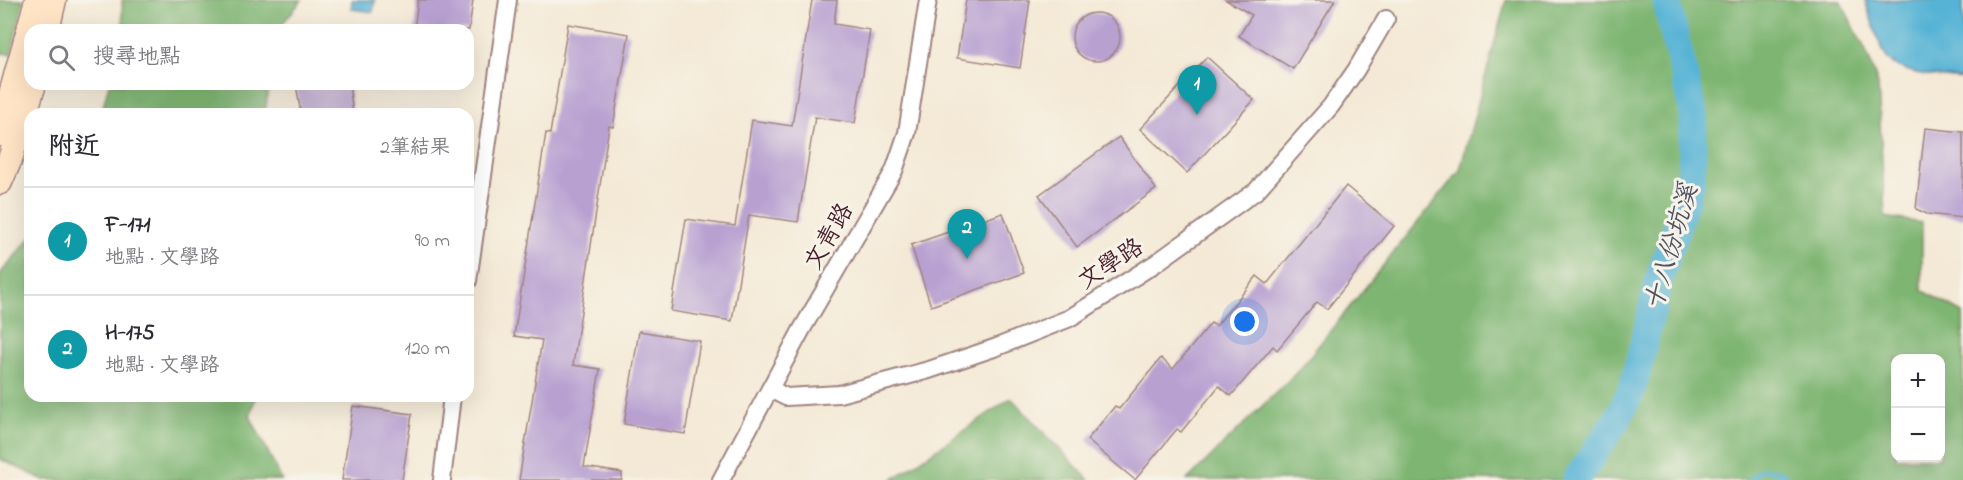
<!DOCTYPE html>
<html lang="zh-TW">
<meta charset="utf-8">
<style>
body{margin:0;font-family:"Indie Flower","LXGW WenKai TC",sans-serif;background:#f7f7f7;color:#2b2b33}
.controls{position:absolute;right:18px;bottom:18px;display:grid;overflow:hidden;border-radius:12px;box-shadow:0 6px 24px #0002}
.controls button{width:54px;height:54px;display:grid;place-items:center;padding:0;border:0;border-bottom:2px solid #e1e1e2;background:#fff;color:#2b2b33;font:30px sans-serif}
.you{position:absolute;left:1245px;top:322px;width:21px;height:21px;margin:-15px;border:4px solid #fff;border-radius:50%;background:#1a73e8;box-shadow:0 0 0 9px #1a73e833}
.badge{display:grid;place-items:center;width:39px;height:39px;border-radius:50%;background:#7c3aed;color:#fff;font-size:20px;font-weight:700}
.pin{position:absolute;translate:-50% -50px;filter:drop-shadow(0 2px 3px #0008)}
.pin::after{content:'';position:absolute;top:32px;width:21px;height:18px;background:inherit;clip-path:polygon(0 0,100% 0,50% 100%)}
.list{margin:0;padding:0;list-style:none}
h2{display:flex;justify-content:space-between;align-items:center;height:78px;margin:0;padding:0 24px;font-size:26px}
h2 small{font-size:20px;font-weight:400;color:#7c7c81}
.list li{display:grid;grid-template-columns:39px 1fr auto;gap:18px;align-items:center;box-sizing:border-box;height:108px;padding:0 24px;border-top:2px solid #e1e1e2}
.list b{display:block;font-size:22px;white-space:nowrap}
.list p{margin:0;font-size:20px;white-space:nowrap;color:#7c7c81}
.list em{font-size:20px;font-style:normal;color:#7c7c81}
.icon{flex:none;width:33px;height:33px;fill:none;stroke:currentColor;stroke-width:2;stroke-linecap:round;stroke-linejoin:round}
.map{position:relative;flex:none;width:1963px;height:480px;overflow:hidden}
.search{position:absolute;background:#fff;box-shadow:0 6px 24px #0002;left:24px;top:24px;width:450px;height:66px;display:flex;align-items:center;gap:15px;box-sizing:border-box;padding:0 21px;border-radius:18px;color:#7c7c81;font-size:22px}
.panel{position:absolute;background:#fff;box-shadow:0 6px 24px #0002;left:24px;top:108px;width:450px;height:294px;border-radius:18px}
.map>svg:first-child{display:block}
</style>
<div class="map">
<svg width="1963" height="480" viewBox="0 0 1963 480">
<rect width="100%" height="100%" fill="#f7f3e8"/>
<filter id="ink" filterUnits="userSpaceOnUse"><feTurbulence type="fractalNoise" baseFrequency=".0167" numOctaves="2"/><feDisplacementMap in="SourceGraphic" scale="12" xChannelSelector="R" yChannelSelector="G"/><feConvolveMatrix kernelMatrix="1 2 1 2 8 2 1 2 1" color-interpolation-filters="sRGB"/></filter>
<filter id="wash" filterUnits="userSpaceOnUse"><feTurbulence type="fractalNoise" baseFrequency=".008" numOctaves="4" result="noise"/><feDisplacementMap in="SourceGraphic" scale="24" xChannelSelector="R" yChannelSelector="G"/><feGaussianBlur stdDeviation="1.35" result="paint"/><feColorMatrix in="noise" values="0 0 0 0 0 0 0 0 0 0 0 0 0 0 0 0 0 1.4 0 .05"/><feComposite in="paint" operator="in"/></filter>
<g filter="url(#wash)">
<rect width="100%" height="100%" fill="#f4e9d6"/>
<!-- forest -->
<g fill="#7eb572" stroke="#646a4e" stroke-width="1.5" fill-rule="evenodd">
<path d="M0,0H24L11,54L0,53Z"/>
<path d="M122,0H302L277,30H123Z"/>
<path d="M1506,0H1840L1866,51L1878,84L1885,217L1922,223V290L1963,313V480H1187L1298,371L1460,170ZM1940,358V458H1896V358Z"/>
<path d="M109,84H269L265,114H101Z"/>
<path d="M30,238V396H256L250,416L282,480H44L0,459V274Z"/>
<path d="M1011,398L1089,480H892Z"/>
</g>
<!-- water -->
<g fill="#57b3d5" stroke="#506980" stroke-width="1.5">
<path d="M352,0H375L373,12L351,9Z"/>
<path d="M1865,0H1963V79C1941,76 1901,76 1887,58C1878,45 1870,15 1865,0Z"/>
</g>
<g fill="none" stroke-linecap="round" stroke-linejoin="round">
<!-- stream -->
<path stroke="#57b3d5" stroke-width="4.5" d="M1749,480L1762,469L1782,472L1790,480"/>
<!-- river -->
<path stroke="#57b3d5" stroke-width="28" d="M1576,480L1618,418L1633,387L1661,273L1691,183L1694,115L1666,0"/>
</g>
<g id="blocks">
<!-- building -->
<g fill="#b8a0d1">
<path d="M418,0H473L469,30H414Z"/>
<path d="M812,0H837L834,24L870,30L855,123L815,117L798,222L749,215L732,321L671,311L686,219L735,226L752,120L792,126Z"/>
<path d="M966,0H1030L1020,68L957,58Z"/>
<path d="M1226,0H1335L1293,69L1239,36L1252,15Z"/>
<circle cx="1096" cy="37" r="24"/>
<path d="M568,24L629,34L613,127L609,126L573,365L600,369L584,467L622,473V480H519L542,340L514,336L546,133L550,134Z"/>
<path d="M1207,57L1254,100L1187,173L1140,129Z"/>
<path d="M296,84H349L353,114H301Z"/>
<path d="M1925,128L1963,132V218L1927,214L1916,209Z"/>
<path d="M1119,137L1156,189L1077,247L1039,195Z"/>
<path d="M1346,186L1394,226L1327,309L1317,302L1277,350L1273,346L1231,396L1219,386L1181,432L1177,429L1135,480L1087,440L1115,406L1119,409L1161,358L1173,369L1211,323L1216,326L1257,276L1267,284Z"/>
<path d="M1003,213L1024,273L931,306L911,245Z"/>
<path d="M639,331L700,341L685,434L624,424Z"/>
<path d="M353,406L412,414L402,480H342Z"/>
</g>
</g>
</g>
<g filter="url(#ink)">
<use href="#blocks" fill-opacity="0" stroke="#9f8480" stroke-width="1.5"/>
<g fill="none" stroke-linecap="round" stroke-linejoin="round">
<defs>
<g id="street">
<path d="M468,281L508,0"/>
<path d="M770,389L786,397L839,394L929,370L997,347L1070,318L1156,263L1256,191L1331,106L1356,70L1386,19"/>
<path d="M442,480L452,396"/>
<path d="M721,480L802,329L894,171L907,133L928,0"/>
</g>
<g id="secondary">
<path d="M47,30L54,0"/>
<path d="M0,134L37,0"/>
<path d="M0,182L10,159L34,84"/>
</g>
</defs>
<!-- street casing -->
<use href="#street" stroke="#9f8480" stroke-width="20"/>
<!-- secondary casing -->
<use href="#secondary" stroke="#9f8480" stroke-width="27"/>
<!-- street -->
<use href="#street" stroke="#fff" stroke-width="16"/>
<!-- secondary -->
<use href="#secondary" stroke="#ffe4c6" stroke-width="24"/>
</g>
</g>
<g text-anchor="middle" stroke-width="6" stroke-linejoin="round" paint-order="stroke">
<!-- street labels -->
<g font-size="24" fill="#4a1f2b" stroke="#f7f3e8">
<text transform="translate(828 236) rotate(-60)" y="8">文青路</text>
<text transform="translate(1110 263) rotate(-33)" y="8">文學路</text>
</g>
<!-- water labels -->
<g font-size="26" font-style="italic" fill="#4f5366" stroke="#f7f3e8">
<text transform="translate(1670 247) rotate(-74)" y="9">十八份坑溪</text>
</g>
</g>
</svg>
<div class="controls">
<button>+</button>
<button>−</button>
</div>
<div class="you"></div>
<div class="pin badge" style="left:1197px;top:115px;background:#0f9aa8">1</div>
<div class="pin badge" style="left:967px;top:259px;background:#0f9aa8">2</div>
<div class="search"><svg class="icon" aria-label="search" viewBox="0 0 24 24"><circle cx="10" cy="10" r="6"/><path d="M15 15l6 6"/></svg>搜尋地點</div>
<section class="panel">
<h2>附近<small>2筆結果</small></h2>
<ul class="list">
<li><span class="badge" style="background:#0f9aa8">1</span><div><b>F-171</b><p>地點 · 文學路</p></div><em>90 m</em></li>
<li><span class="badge" style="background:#0f9aa8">2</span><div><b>H-175</b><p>地點 · 文學路</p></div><em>120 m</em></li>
</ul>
</section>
</div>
